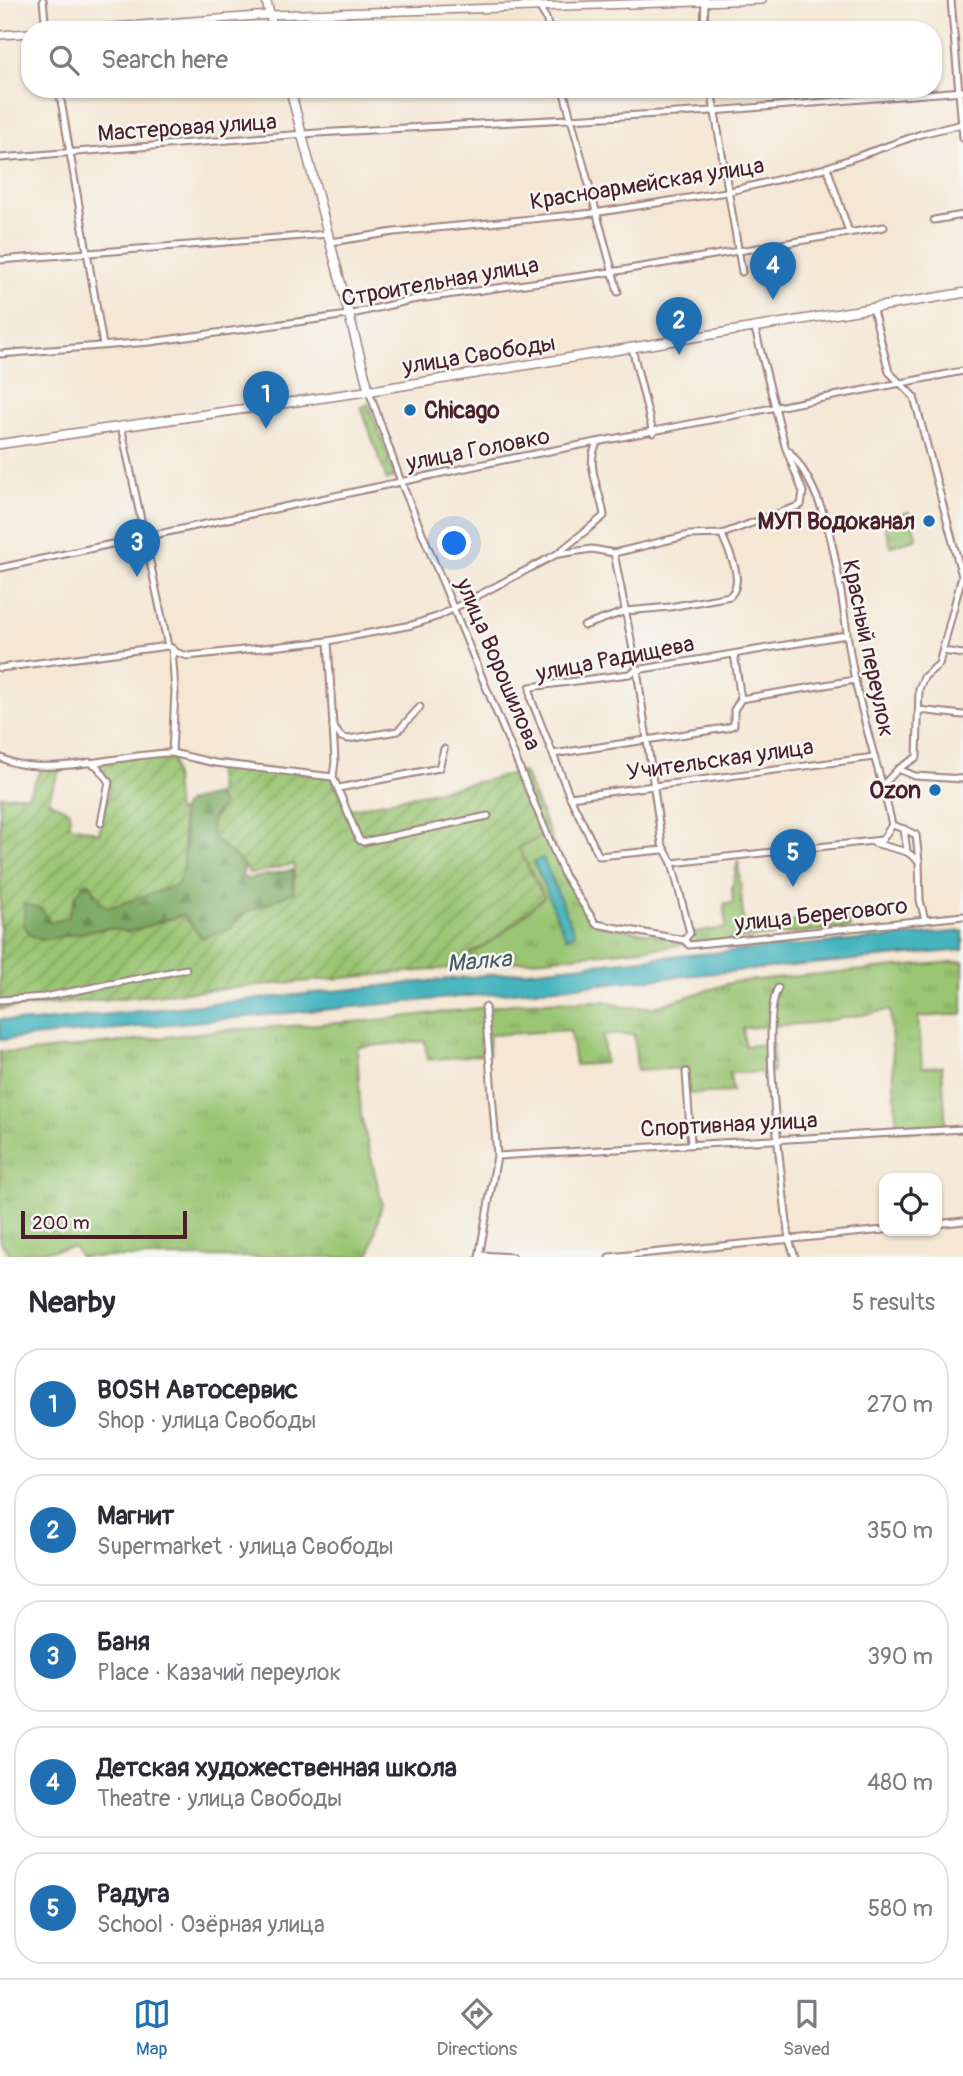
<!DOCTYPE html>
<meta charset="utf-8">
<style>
body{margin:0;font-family:Pangolin,sans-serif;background:#f2f2f3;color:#2b2b33}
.controls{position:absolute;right:21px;bottom:21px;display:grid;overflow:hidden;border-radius:14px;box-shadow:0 2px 5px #0004}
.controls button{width:63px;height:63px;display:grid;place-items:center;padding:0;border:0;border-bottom:2px solid #e1e1e2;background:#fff;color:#2b2b33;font:35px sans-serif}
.scale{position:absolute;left:21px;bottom:18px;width:166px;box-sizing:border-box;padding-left:7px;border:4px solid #4a1f2b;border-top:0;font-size:19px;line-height:24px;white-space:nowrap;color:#4a1f2b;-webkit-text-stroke:5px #f6f6f2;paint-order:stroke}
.you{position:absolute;left:455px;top:544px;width:24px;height:24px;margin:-18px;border:5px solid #fff;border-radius:50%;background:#1a73e8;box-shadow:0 0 0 10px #1a73e833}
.badge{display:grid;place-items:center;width:46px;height:46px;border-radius:50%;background:#1f6fb2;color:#fff;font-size:23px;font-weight:700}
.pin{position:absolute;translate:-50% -58px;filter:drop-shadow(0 2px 4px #0008)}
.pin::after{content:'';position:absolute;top:37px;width:24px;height:21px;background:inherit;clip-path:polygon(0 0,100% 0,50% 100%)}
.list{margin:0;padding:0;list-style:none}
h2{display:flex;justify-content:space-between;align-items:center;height:91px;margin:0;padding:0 28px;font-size:30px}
h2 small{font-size:23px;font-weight:400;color:#7c7c81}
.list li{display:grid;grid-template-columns:46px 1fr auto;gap:21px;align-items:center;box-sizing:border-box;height:112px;margin:0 14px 14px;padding:0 14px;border:2px solid #e1e1e2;border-radius:28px}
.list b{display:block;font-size:26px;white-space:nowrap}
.list p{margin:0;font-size:23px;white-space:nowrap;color:#7c7c81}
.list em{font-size:23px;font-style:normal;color:#7c7c81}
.icon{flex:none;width:38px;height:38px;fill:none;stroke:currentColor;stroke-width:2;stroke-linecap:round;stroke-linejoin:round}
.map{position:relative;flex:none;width:963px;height:1257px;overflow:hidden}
.search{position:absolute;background:#fff;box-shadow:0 2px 5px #0004;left:21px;right:21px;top:21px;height:77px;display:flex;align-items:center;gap:18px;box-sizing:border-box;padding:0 24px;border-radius:28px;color:#7c7c81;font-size:26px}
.sheet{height:721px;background:#fff}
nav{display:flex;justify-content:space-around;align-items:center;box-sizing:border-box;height:98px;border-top:2px solid #e1e1e2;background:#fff;font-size:19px;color:#7c7c81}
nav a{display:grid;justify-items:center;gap:4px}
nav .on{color:#1f6fb2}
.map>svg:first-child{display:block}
</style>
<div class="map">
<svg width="963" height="1257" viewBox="0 0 963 1257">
<defs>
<pattern id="grass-tufts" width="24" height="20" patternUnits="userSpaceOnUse" patternTransform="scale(1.75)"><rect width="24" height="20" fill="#9ac572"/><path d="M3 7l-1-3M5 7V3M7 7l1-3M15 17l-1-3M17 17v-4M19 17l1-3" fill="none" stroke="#809f5e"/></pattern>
<pattern id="forest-firs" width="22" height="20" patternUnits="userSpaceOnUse" patternTransform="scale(1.75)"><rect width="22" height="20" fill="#7baa64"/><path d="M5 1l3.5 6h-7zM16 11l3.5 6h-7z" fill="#678a53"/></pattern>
<pattern id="garden-furrows" width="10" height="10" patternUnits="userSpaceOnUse" patternTransform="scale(1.75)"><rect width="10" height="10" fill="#9ac572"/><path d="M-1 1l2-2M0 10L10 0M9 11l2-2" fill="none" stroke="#809f5e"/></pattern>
</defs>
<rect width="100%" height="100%" fill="#f6f6f2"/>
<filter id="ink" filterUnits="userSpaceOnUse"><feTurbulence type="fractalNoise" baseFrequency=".0143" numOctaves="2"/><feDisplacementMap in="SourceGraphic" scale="14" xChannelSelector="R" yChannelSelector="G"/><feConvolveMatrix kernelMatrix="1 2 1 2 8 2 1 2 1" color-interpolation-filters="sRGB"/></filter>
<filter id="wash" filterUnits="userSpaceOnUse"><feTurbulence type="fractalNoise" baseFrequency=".00686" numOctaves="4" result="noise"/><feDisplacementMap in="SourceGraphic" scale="28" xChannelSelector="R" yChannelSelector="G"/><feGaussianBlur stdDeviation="1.57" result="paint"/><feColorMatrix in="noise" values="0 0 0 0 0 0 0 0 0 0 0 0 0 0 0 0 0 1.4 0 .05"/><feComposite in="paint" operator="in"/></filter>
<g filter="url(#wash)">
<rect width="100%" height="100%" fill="#f4e7d4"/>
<!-- grass -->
<g fill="url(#grass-tufts)" stroke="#72724e" stroke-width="2">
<path d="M369,404L395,477L387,480L361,407Z"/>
<path d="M909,512L917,538L891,546L883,520Z"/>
<path d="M549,832L564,875L596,924L684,940L690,933L726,928L724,904L733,903L732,888L738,860L744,926L849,915L850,928L474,966L470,953C498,940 520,918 544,897L518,848Z"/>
<path d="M963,961V1014L918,1017L922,1067L942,1066L946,1130L897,1131L890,1010L813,1023L743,1028L745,1046L772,1044L773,1072L730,1073L732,1092L688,1094L685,1068L637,1071L634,1034L603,1035L605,1063L575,1065L570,1030L489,1035V1054L427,1060L425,1041L357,1047L361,1116L382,1203L369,1257H80L74,1247L12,1256L0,1242V1051L23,1053L227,1030L367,1021L531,1002L605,1001L625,1007H655L733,982Z"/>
</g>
<!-- forest -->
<path fill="url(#forest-firs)" stroke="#626448" stroke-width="2" d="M216,795L223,805L211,819L233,854L245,864L242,876L247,879L293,870L294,892L245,913L229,929L202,938L182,915L129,932L108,928L42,940L30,935L24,925V903L42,909L75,904L76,895L85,882L90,883L94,894L156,892L177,885L186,846L181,811L187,802Z"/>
<!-- garden -->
<path fill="url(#garden-furrows)" stroke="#72724e" stroke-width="2" d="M172,753L177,812L181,811C182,840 189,856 177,885L111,907L103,905L90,883L85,882L76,895L68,918L50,923L42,909L24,904V925L30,935L42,940L108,928L129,932L183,915L202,938L229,929L245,913L294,892V864L250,874C235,845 190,843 223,805L216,795L219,789L215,763L333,777L347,810L524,772L549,832L518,848L544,897C520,918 499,940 470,953L474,966L0,1009V796L28,795L43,766H61L48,801L70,811L69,825L99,833L110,788L97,766L89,762Z"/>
<!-- water -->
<g fill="#45b4bd" stroke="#486a74" stroke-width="2">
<path d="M543,858L575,934L566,938L534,862Z"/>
<path d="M963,931V950L0,1040V1019L33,1022L653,958Z"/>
</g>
</g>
<g filter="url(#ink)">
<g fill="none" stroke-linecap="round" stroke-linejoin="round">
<defs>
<g id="minor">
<path d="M43,0L46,30"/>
<path d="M535,0L546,18L549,30"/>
<path d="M951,0L963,138"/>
<path d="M704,30L705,0"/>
<path d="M59,89L103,345"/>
<path d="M563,89L618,292"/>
<path d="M711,89L742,272"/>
<path d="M0,158L317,133L713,111L963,91"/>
<path d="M827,167L849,232"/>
<path d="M934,220L963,215"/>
<path d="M331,242L394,232L594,213L726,192L822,169L921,134L962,124"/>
<path d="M0,260L328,234"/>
<path d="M873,310L889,372L914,397L962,576L939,664L924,677L919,689L917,757L898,769L883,785"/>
<path d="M632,348L653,433"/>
<path d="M0,354L150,342L348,315L411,300L611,272L884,227"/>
<path d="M369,391L401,482L564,875L596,924L684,940L689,945L963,916"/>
<path d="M121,426L168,646"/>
<path d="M789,451C840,511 839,600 854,675C864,726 881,775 892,825"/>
<path d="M614,553L637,670L662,844L672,863L690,933L684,940"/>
<path d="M559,554L592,549L614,553L689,535L722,534L801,505L803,492L785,446L755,329"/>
<path d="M0,568L498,461L963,371"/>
<path d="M584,626L626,611L670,607L730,596C746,580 728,552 722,534"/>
<path d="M943,651L963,654"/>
<path d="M734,654L741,699"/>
<path d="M0,668L168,646L178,653L188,656L328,641L412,625L439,616L557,554L604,516C602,494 584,465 597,444"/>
<path d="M919,710L963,715"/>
<path d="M333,726L341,737L348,739L398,731L420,707"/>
<path d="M172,753L215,763L333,777L335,761L328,641"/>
<path d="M553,754L726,728L734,725V710L741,699L855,680"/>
<path d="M0,757C37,780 127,753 172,753L175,692L172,648"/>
<path d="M89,762L97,766L109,782L101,823"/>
<path d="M898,769L915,776L963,779"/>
<path d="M333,777L359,840L363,842L488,816"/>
<path d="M339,788L439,768L444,749"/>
<path d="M570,797L874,757"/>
<path d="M892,825L904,829L907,852"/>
<path d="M904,829L916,835L919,861"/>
<path d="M874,843L907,852L919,861L920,900L925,920"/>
<path d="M663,850L599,856L570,797L531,699L530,687L629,674L637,670L846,635"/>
<path d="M672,863L882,840L892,825"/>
<path d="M778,988C759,1022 784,1192 789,1240L795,1257"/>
<path d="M0,1000L44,997L186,969"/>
<path d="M686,1072L691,1144"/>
<path d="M497,1156L963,1129"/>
<path d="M937,1224L963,1221"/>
<path d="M480,1255L512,1257"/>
<path d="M479,1257L497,1156L485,1007"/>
<path d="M609,1257L884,1230"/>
</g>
<g id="tertiary">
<path d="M74,30L270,15L762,0"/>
<path d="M0,35L30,33"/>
</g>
<g id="secondary">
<path d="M266,0L274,30"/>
<path d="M290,89L369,391"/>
<path d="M0,444L369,391L963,293"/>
</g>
</defs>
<!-- minor casing -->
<use href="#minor" stroke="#9f8380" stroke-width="9"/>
<!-- tertiary casing -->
<use href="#tertiary" stroke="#9f8380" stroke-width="10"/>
<!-- secondary casing -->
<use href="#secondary" stroke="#9f8380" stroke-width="11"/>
<!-- minor -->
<use href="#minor" stroke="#fff" stroke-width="5"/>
<!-- tertiary -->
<use href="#tertiary" stroke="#fff" stroke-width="7"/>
<!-- secondary -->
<use href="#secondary" stroke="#fff" stroke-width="8"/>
</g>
</g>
<!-- markers -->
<g fill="#1f6fb2" stroke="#f6f6f2" stroke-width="2.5">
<circle cx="410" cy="410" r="7"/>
<circle cx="929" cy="521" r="7"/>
<circle cx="935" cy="790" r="7"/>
</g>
<g text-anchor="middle" stroke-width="5" stroke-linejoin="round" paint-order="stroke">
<!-- street labels -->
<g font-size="23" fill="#4a1f2b" stroke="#f6f6f2">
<text transform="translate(187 127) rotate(-4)" y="8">Мастеровая улица</text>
<text transform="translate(647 183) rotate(-9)" y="8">Красноармейская улица</text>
<text transform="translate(440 281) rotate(-10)" y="8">Строительная улица</text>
<text transform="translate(479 354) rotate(-9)" y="8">улица Свободы</text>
<text transform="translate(478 449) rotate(-11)" y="8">улица Головко</text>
<text transform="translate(869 648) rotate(78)" y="8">Красный переулок</text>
<text transform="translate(615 658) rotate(-11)" y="8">улица Радищева</text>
<text transform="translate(499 664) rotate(67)" y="8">улица Ворошилова</text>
<text transform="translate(720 759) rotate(-8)" y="8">Учительская улица</text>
<text transform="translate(821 914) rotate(-6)" y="8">улица Берегового</text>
<text transform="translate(729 1124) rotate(-3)" y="8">Спортивная улица</text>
</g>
<!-- poi labels -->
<g font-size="23" font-weight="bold" fill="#4a1f2b" stroke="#f6f6f2" text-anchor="end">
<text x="424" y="418" text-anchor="start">Chicago</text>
<text x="915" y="529">МУП Водоканал</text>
<text x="921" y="798">Ozon</text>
</g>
<!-- water labels -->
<g font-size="24" font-style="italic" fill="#485b65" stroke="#f6f6f2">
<text transform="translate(479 961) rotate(-5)" y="8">Малка</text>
</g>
</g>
</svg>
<div class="controls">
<button><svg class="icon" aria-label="locate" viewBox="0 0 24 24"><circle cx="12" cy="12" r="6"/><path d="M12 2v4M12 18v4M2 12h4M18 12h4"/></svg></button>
</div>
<div class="scale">200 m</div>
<div class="you"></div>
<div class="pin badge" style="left:266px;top:429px">1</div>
<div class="pin badge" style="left:679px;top:355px">2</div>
<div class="pin badge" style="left:137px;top:577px">3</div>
<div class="pin badge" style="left:773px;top:300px">4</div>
<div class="pin badge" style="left:793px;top:887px">5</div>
<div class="search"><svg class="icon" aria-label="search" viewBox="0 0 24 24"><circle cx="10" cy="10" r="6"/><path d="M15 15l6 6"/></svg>Search here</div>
</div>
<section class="sheet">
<h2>Nearby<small>5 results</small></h2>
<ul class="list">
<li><span class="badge">1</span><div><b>BOSH Автосервис</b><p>Shop · улица Свободы</p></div><em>270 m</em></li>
<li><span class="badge">2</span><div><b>Магнит</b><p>Supermarket · улица Свободы</p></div><em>350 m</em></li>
<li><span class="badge">3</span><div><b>Баня</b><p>Place · Казачий переулок</p></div><em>390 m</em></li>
<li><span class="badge">4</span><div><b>Детская художественная школа</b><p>Theatre · улица Свободы</p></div><em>480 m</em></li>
<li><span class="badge">5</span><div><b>Радуга</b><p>School · Озёрная улица</p></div><em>580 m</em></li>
</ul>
</section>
<nav>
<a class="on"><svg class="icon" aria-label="map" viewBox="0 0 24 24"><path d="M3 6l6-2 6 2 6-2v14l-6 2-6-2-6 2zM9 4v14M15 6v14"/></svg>Map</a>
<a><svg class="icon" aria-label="directions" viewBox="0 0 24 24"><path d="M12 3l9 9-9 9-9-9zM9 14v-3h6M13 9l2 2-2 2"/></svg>Directions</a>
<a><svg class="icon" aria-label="saved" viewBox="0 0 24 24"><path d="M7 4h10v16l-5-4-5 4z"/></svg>Saved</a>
</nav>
